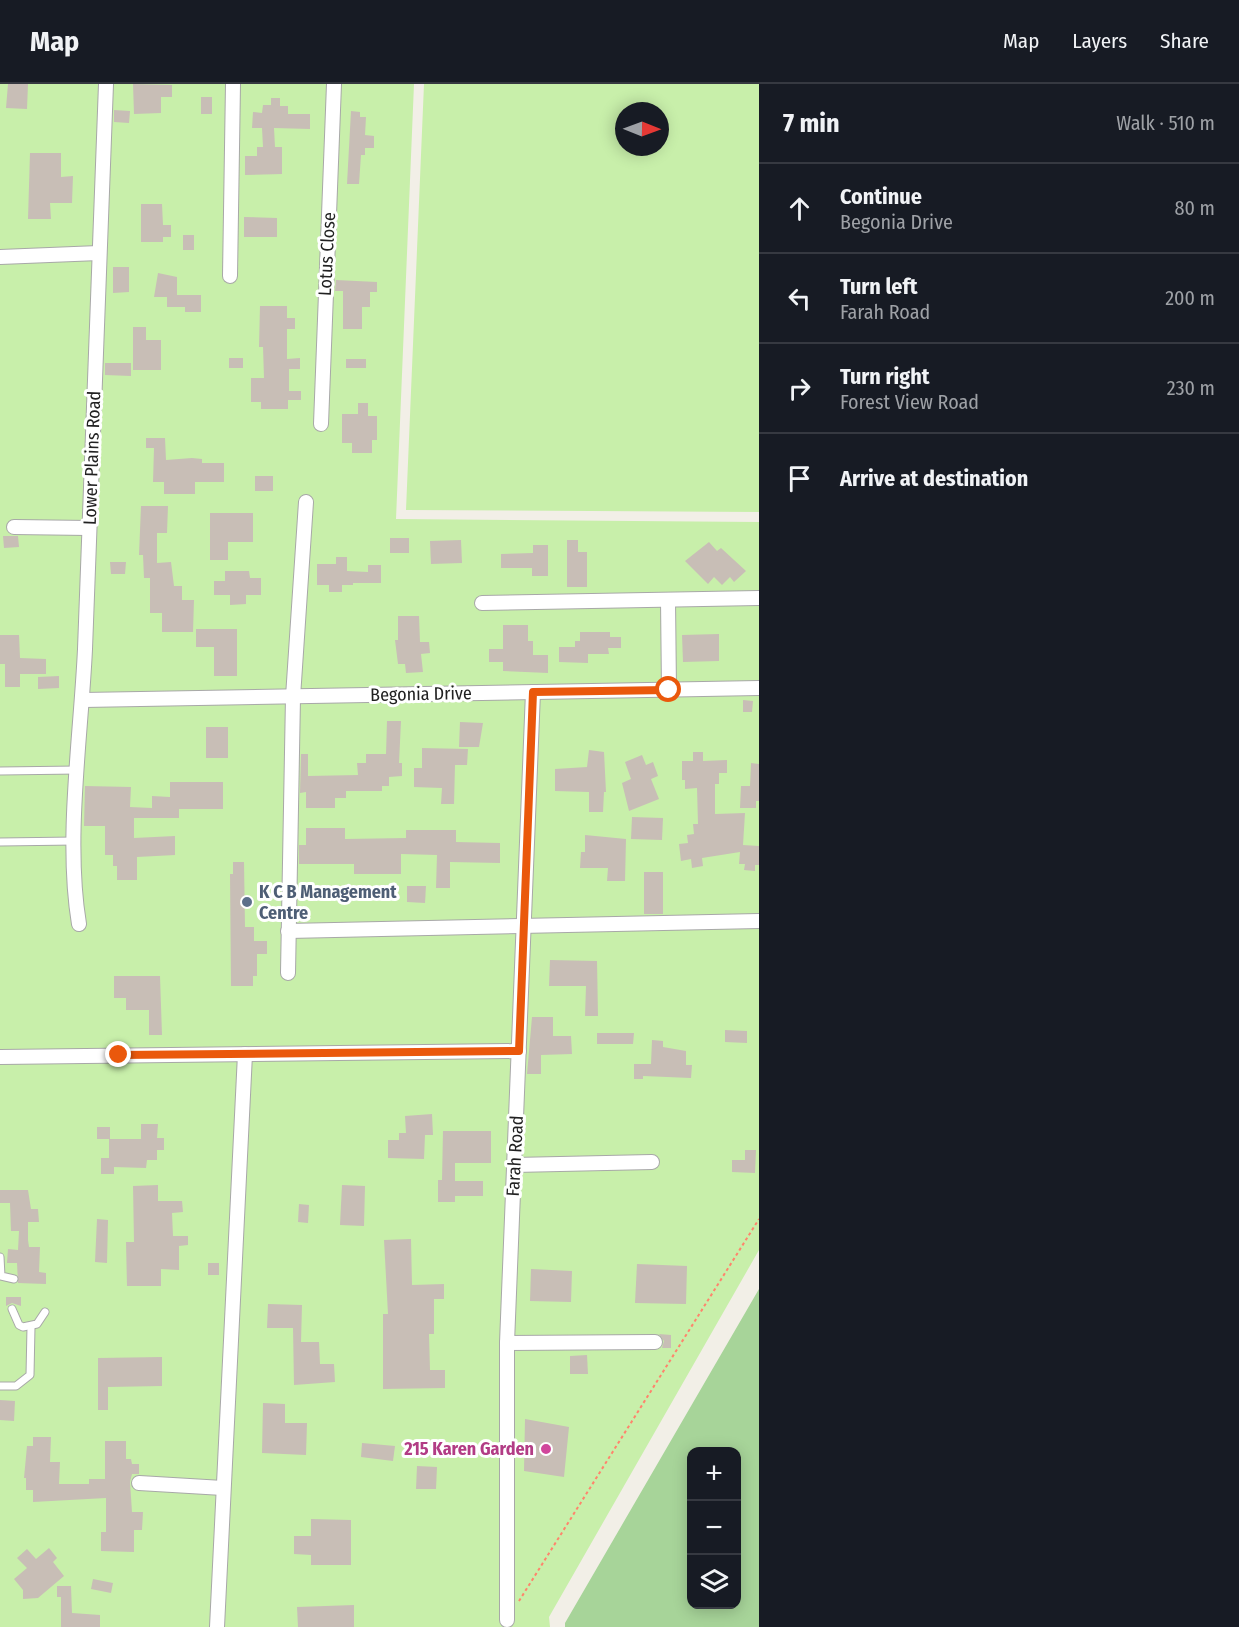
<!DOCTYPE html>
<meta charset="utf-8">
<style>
body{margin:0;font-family:"Fira Sans Condensed",sans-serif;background:#242831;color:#f1f3f6}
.controls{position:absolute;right:18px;bottom:18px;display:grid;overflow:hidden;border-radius:12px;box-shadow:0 3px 15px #0003}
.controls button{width:54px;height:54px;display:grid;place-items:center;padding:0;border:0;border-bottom:2px solid #363941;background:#171b24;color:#f1f3f6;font:30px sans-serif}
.compass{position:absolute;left:615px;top:18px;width:54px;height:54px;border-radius:50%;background:#171b24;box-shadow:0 3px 15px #0003;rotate:91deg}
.stop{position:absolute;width:18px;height:18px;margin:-14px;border:4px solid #ea580c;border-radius:50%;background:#fff}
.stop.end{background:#ea580c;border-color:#fff;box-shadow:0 2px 6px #0008}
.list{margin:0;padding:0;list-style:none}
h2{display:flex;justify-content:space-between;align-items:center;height:78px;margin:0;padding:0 24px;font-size:26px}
h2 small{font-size:20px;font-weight:400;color:#9ea1a6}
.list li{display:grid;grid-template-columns:39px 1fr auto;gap:18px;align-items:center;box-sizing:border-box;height:90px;padding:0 24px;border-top:2px solid #363941}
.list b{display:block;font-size:22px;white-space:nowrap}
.list p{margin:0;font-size:20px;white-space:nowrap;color:#9ea1a6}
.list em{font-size:20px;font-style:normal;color:#9ea1a6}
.icon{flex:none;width:33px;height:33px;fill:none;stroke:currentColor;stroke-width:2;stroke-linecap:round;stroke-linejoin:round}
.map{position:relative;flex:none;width:759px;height:1543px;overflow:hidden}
header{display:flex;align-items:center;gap:36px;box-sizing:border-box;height:84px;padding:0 30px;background:#171b24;border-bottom:2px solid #363941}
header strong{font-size:28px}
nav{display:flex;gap:33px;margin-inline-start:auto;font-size:21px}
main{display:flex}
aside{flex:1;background:#171b24}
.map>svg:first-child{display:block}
</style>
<header>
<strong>Map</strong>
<nav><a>Map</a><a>Layers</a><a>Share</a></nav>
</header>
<main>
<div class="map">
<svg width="759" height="1543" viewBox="0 0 759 1543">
<rect width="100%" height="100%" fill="#f2efe7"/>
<!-- grass -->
<g fill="#c8efaa" fill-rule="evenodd">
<path d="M0,0H414L396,435L759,438V1166L549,1533L550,1543H0Z"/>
<path d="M424,0H759V428L406,426ZM624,27H660V63H624Z"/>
</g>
<!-- forest -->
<path fill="#a7d499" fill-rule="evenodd" d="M759,1205V1543H565V1539ZM692,1368H736V1520H692Z"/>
<!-- building -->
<g fill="#c8beb6">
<path d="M8,0H28L27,25L6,24Z"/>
<path d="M133,0L172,1V13H161V29L134,30Z"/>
<rect x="201" y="13" width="11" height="17"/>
<path d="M271,14H280V22H288V30H310V45L274,44L275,63H282V90L245,91V72H257V63H263L262,44H252L253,28L262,29L263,21H271Z"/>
<path d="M114,26L130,27L129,39L114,38Z"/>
<path d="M351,27L360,28V33H366L365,51L374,52V64H365V71H361L359,100H347Z"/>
<path d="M30,69H61V93L73,92L72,119H50L51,135H28Z"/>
<path d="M141,120H162L163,141H171V153H163V158H141Z"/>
<path d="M244,133L277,134V153H244Z"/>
<rect x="183" y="151" width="11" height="15"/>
<path d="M113,183H129V208L113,209Z"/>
<path d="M158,189L177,193V211H201V228H185V223H167V213H154Z"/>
<path d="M336,196L377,198V208H370V223H362V245H343V207H335Z"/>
<path d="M260,222H287V234H295V245H287V275L300,274V285H289V307H301V316H288V325H261V318H251V294H264L263,263H259Z"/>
<path d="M133,243H146V256H161V286H133Z"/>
<rect x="229" y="274" width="14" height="10"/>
<rect x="346" y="275" width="20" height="9"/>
<path d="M105,279H131V292L105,291Z"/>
<path d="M358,319H368V332H377V356H372V369H352V359H342V330H358Z"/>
<path d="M146,354H165L166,376L192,374L202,375V379H224V398H195V410H164V398H153L154,364H146Z"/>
<rect x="255" y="392" width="18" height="15"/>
<path d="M141,422H168L167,449H157V479L171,478L174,502H182V516H194L193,548H162V529H150V494H144L143,471H139Z"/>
<path d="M210,429H253V458H228V476H210Z"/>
<path d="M3,452H18L19,463L4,464Z"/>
<rect x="390" y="454" width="19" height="15"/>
<path d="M461,456L462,479L431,480L430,457Z"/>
<path d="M567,456H578V468H587V503H567Z"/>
<path d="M709,458L717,467L721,464L746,487L734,498L730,493L722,501L714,493L708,500L685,477Z"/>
<path d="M533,461H548V492H532V484H501V470L533,469Z"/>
<path d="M336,473H347V487L368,488V481H381V499H353V501H342V508H329V501H317V480H336Z"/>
<path d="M110,478H126L125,490H111Z"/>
<path d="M225,487H249L250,494H261V511H246V520L230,521V511H214V497H225Z"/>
<path d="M398,532H419L420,558H429L430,569L421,570L423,588L406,589L405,580H398L395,556H398Z"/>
<path d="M503,541H528V557H533V571H548V589L503,587V578H489V565H503Z"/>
<path d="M196,545H237V592H214V563H196Z"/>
<path d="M580,548H610V553H621V564H608L609,570H588V579L559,578V563H575V557H580Z"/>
<path d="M719,550V577L683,578L682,551Z"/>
<path d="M0,551H19L20,574L46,575V590H20V603H5V580H0Z"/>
<path d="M59,592V604L38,605V593Z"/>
<path d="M743,616L753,617L752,628H743Z"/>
<path d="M387,637H401L399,679H402V692L389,693V702H382V707H346V714H335V724H306V708L300,709L301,670H308V692L358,691L357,679H366V670H386Z"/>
<path d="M460,638L483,639L479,663H459Z"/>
<rect x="206" y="643" width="22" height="31"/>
<path d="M422,664L468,665L467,681H455L454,720H441L442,704L414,703V684H422Z"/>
<path d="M589,666L604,668L606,708H604L603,728H589V708L555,707V685L587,683Z"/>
<path d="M693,668H703V677L727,676V689H719V700H715V730L745,729L743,761L759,762V781H755V787L744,786L745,780H739L740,768L702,774L703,782L692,784L691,775L681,777L679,760L688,759L687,751L694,750L693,740H698L697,704L685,705V696H682V677H693Z"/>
<path d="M642,671L646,681L653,678L658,692L651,695L659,715L629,727L622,699L631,695L625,678Z"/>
<path d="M751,679L759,680V717H756V724H740L741,702H750Z"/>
<path d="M170,698H223V725H179V734H134V754L175,752V771L137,773V796H117V782H113V771H105V742H84L85,702L131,703L130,723L152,724V712L170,713Z"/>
<path d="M632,733L663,734L662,756L631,755Z"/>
<path d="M306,744H345V755L406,754V746H456V758L500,759V779L450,778V804H436L437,771L401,770V790H354V780H299V761H306Z"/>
<path d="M585,751L626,755L625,797H607L608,784H580L581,768H585Z"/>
<path d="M233,778H244L245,843H254V857H267V870H257V892H253V902H231L230,790H233Z"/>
<rect x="644" y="788" width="19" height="42"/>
<path d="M407,802H426L425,819L407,818Z"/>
<path d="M550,876L597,877L598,932H585L586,902H549Z"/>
<path d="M114,892H160L162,951H149V926H126V914H114Z"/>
<path d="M532,933H553V952H571L572,970L541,971V990H527Z"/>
<path d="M725,946L747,947V959L725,958Z"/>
<path d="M597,949H634L633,960H597Z"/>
<path d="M652,956L663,957V963L686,967V981H692L691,994L643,992V995H634V980H651Z"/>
<path d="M432,1030L433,1051H425L424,1075L388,1074V1056H399V1049H406L405,1032Z"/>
<path d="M141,1040H158L157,1054H164V1066H157V1076H147L146,1084L114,1083V1090H101V1074H109V1055H97V1043H110V1055H141Z"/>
<path d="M443,1047H491V1079H455V1097H483V1112H455V1118H438V1096H442Z"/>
<path d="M745,1066H756L755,1089L732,1088V1076H745Z"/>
<path d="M158,1101V1117H182L183,1128L172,1129L173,1152H188V1161L179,1162V1186L161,1185V1202H127L126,1158H134L133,1102Z"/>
<path d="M342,1101L365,1102L364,1142L340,1141Z"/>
<path d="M0,1106H28L31,1125H38L39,1138H28V1156L29,1163H40L39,1188L46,1189V1200L18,1199L17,1179H7L8,1165L18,1166L19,1147H11L10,1119H0Z"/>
<path d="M299,1120L309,1121L308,1139L298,1138Z"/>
<path d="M97,1135L108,1136L107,1179L95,1178Z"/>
<path d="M411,1155L412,1201L444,1200V1215H434V1250H429L430,1286H445V1304L383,1305V1230H388L384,1156Z"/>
<rect x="208" y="1179" width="11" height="12"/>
<path d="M637,1180L687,1182L686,1220L635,1219Z"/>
<path d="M531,1185L572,1187L571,1218L530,1217Z"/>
<path d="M6,1213H21V1222L12,1219L6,1222Z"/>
<path d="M268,1220L302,1221L301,1258H319L320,1280H334L335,1298L294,1301L293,1244H267Z"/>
<path d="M659,1250L671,1251V1264H662L664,1257Z"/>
<path d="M587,1271L588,1290H570V1272Z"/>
<path d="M162,1273V1302L108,1303V1326H98V1274Z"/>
<path d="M0,1316L15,1317L14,1337L0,1336Z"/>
<path d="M263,1319L285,1320V1339H307L306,1371L262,1369Z"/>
<path d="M525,1335L569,1343L564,1393L524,1387Z"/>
<path d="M33,1353H51L50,1378H60L59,1400H89V1395H105V1357H126V1375H131L132,1380H139V1390H132L130,1398L132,1428H143L142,1446H134V1468L101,1467V1448H106V1414L33,1418V1406H26V1394H24L27,1362H33Z"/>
<path d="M362,1359L395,1362L393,1377L361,1373Z"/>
<path d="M417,1382L437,1383L436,1405H416Z"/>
<path d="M311,1435L351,1436V1481H311V1471L294,1470V1452H311Z"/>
<path d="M49,1464L57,1474L53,1478L64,1492L38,1514L23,1515V1506L14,1495L27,1484L17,1474L27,1465L36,1475Z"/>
<path d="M93,1495L113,1499L111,1509L91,1505Z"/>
<path d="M57,1502H71L72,1529L100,1531V1543H61V1513H57Z"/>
<path d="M354,1521V1543H298L297,1523Z"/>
</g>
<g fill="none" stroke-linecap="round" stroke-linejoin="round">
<defs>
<g id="service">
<path d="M0,687L78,686"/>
<path d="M0,758L75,757"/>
<path d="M0,1173L1,1192L14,1195"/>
<path d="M12,1225L19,1241L23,1243L37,1240L45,1228"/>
<path d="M0,1302H16L30,1291L31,1243"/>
</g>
<g id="minor">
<path d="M0,173L99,169"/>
<path d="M230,192L233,0"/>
<path d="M321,340L334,0"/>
<path d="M14,443L89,444"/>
<path d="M668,516L669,606"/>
<path d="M482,519L759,514"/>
<path d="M83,616L759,604"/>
<path d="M79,840C65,756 81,652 85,565C92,377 99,188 106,0"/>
<path d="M288,847L759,837"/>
<path d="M288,889L293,613L306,418"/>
<path d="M0,973L519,967"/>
<path d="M514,1081L652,1078"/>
<path d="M507,1259L655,1258"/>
<path d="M139,1399L223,1404"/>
<path d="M507,1536V1259L533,608"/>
<path d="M217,1543L245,970"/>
</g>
</defs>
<!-- service casing -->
<use href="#service" stroke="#a8a8a8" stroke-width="9"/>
<!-- minor casing -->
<use href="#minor" stroke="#a8a8a8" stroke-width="16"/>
<!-- path -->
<path stroke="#ff846c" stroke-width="2" stroke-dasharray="3 3" stroke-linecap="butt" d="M519,1517L759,1135"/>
<!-- service -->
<use href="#service" stroke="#fff" stroke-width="7"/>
<!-- minor -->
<use href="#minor" stroke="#fff" stroke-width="14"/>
</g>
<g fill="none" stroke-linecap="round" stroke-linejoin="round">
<!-- route -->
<path stroke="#ea580c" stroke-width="8" d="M119,971L519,967L533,608L669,606"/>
</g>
<!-- markers -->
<circle fill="#5c6f8a" stroke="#fff" stroke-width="2" cx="247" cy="818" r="6"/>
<circle fill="#d1479c" stroke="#fff" stroke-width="2" cx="546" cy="1365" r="6"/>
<g text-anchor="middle" stroke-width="6" stroke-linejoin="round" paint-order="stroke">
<!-- street labels -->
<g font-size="18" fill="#212121" stroke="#fff">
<text transform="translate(327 170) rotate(-87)" y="6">Lotus Close</text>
<text transform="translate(92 374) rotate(-88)" y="6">Lower Plains Road</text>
<text transform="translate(421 610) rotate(-1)" y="6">Begonia Drive</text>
<text transform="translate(515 1072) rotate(-87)" y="6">Farah Road</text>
</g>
<!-- service labels -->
<g font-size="18" font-weight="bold" fill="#4e5e75" stroke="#fff" text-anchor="start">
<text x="259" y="814">K C B Management<tspan x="259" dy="21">Centre</tspan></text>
</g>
<!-- hotel labels -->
<g font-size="18" font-weight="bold" fill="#b23c85" stroke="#fff" text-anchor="end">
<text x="534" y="1371">215 Karen Garden</text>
</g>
</g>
</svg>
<div class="controls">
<button>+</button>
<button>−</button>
<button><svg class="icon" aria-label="layers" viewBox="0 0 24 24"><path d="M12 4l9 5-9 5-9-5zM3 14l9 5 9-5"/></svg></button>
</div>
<svg class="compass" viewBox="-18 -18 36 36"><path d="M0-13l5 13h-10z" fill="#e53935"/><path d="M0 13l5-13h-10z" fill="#9ea1a6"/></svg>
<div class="stop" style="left:669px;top:606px"></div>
<div class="stop end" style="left:119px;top:971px"></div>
</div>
<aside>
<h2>7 min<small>Walk · 510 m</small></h2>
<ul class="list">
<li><svg class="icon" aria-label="ahead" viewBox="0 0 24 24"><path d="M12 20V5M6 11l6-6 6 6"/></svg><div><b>Continue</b><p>Begonia Drive</p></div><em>80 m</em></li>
<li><svg class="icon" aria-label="left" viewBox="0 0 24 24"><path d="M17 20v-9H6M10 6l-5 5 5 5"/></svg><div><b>Turn left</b><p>Farah Road</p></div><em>200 m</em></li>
<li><svg class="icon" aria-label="right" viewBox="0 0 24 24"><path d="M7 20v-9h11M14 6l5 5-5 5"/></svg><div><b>Turn right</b><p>Forest View Road</p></div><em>230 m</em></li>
<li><svg class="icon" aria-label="arrive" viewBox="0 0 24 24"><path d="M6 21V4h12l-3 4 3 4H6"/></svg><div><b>Arrive at destination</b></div></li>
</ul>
</aside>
</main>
